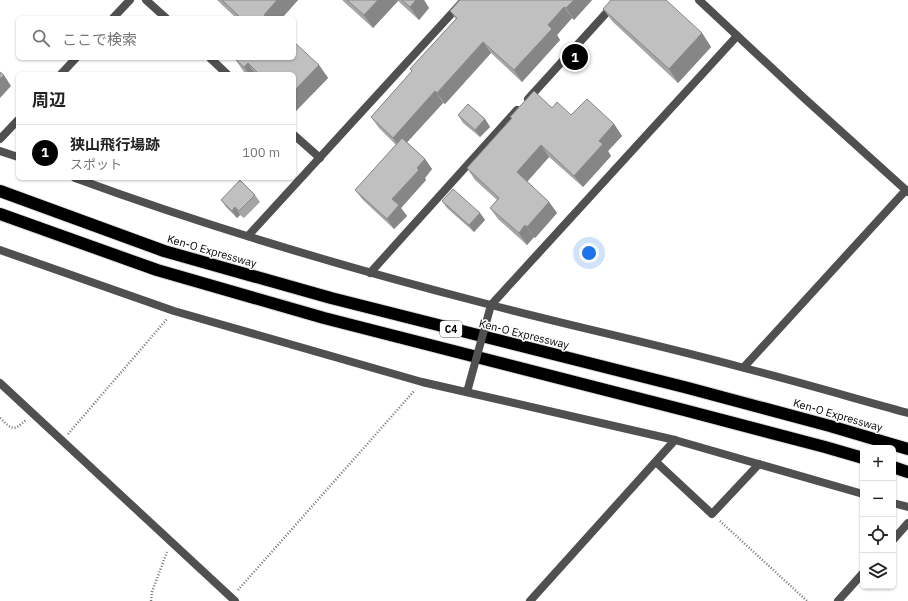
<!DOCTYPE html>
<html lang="ja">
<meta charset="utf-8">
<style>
body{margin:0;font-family:"IBM Plex Sans","Noto Sans JP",sans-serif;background:#f6f6f6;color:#222}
.controls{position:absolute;right:12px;bottom:12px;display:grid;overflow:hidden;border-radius:6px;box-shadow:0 1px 3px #0004}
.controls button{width:36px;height:36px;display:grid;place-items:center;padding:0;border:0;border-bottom:1px solid #e0e0e0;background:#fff;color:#222;font:20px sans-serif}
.you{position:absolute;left:589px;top:253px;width:14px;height:14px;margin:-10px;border:3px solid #fff;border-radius:50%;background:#1a73e8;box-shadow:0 0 0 6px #1a73e833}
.badge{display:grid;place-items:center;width:26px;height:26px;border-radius:50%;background:#000;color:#fff;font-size:13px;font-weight:700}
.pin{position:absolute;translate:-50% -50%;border:2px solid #fff;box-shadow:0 1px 4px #0006}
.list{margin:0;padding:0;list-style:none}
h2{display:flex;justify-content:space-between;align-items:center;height:52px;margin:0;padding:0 16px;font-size:17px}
h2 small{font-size:13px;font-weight:400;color:#767676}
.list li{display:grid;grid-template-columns:26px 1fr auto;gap:12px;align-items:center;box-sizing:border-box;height:56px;padding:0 16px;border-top:1px solid #e0e0e0}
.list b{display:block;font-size:15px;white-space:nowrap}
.list p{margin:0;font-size:13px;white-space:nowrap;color:#767676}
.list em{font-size:13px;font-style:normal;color:#767676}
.icon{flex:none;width:22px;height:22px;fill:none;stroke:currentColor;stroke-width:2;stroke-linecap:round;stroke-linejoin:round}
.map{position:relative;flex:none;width:908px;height:601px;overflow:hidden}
.search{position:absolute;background:#fff;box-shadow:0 1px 3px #0004;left:16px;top:16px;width:280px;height:44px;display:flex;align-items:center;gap:10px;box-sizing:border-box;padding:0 14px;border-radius:6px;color:#767676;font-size:15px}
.panel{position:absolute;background:#fff;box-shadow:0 1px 3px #0004;left:16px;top:72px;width:280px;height:108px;border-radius:6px}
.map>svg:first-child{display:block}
</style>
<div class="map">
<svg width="908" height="601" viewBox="0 0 908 601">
<rect width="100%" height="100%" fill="#fff"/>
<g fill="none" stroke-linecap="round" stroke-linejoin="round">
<defs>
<g id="motorway">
<path d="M0,191L164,251L331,298L688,388L830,426L908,449"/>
<path d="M0,214L157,270L324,318L684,410L825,447L863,458"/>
<path d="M893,467L908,472"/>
</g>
</defs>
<!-- motorway casing -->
<use href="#motorway" stroke="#dbdbdb" stroke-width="14"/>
<!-- path -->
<g stroke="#727272" stroke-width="2.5" stroke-dasharray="1 2" stroke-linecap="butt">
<path d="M0,418C12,429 13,432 26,420"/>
<path d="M68,434L167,319"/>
<path d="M720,521L807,601"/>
<path d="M238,590L415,390"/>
<path d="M151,601L152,592L167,552"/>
</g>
<!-- minor -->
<g stroke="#505050" stroke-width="8">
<path d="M146,0L166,18"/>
<path d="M699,0L804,98L908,192"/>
<path d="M210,58L227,74"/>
<path d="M528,99L618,0"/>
<path d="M294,135L320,158"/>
<path d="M248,236L464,0"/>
<path d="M0,250L174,311L422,382L675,440L863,494"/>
<path d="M370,273L517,110"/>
<path d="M491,305L737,36"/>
<path d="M744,367L906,190"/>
<path d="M656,462L712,514L759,464"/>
<path d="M893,503L908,507"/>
<path d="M893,540L908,523"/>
<path d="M530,601L675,440"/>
<path d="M838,601L863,573"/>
</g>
<!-- tertiary -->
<g stroke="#505050" stroke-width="8">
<path d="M113,18L130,0"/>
<path d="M61,74L76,58"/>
<path d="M0,139L18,120"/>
<path d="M0,151L18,157"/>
<path d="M75,178C211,228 351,269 491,305C575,327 660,345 744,368C799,382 853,398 908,413"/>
<path d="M0,383L235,601"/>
</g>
<!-- motorway -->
<use href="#motorway" stroke="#000" stroke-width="12"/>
<!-- minor-bridge -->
<path stroke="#505050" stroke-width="8" d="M467,392L491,305"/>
</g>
<!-- wall -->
<g fill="#a5a5a5">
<path d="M217,0H298L282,18H236Z"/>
<path d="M342,0H424L429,8L419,20L398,1L373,28Z"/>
<path d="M460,0H592L574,20L572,18L557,35L560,40L522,82L491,53L445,104L443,103L407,142L425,159L432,169L425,178L426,180L401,208L407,216L394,229L363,200L355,190L396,145L379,128L371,117L412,71L410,69L456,19L450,11Z"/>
<path d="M603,9L702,33L711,47L678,83L613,22Z"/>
<path d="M235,59L319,65L328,78L295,112L294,111V74H246L244,72Z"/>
<path d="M552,108L571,115L614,124L622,136L608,151L611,156L583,187L549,157L527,182L549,202L557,213L535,238L534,237L527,245L498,219L490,208L497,200L475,180L467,168L512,118L510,117Z"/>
<path d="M458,115L485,119L490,127L480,137L463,123Z"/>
<path d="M255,195L260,202L244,218L240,215L237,218L226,207L221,200Z"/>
<path d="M442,201L480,213L485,220L474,232L447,208Z"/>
</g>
<!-- shaded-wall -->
<g fill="#868686">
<path d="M277,0H298L282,18H267L264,15Z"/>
<path d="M378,0H398V1L373,28L364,15Z"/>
<path d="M416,0H424L429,8L419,20L410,7Z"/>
<path d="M574,0H592L574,20L566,8Z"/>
<path d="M564,7L572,18L557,35L560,40L522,82L514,70L548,25Z"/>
<path d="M702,33L711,47L678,83L669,69Z"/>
<path d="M483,42L491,53L445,104L437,93Z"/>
<path d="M248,63L255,74H249L244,67Z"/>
<path d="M319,65L328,78L295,112L294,111V91Z"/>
<path d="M4,75L11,86L0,98V79Z"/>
<path d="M435,91L443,103L401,149L393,138Z"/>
<path d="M485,119L490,127L480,137L475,130Z"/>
<path d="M614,124L622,136L608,151L611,156L583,187L574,176L599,141Z"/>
<path d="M541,145L549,157L525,184L517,172Z"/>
<path d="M425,159L432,169L425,178L426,180L401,208L407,216L394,229L387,219L392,199L417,168Z"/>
<path d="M549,202L557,213L535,238L527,227Z"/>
<path d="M235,207L240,215L237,218L232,211Z"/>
<path d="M480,213L485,220L474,232L469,225Z"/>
<path d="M525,225L534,237L527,245L519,233Z"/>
</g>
<!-- building -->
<g fill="#c0c0c0" stroke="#868686">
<path d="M222,0H277L264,15L268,18H241Z"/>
<path d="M347,0H378L364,15Z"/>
<path d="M402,0H416L410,7Z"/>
<path d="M460,0H574L566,8L564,7L548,25L552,29L514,70L483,42L437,93L435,91L393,138L371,117L412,71L410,69L457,18L450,11Z"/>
<path d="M611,0H666L702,33L669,69L603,9Z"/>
<path d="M294,42L319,65L294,91V74H259L248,63L244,67L235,59L236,58H294Z"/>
<path d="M0,72L4,75L0,79Z"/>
<path d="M534,91L552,108L557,102L571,115L587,99L614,124L599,141L603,144L574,176L541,145L517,172L549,202L527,227L525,225L519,233L490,208L499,198L467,168L512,118L510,117Z"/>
<path d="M468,104L485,119L475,130L458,115Z"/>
<path d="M402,138L425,159L417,168L419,170L392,199L399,205L387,219L355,190Z"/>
<path d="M240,180L255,195L239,211L235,207L232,211L221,200Z"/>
<path d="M453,189L480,213L469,225L442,201Z"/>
</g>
<g text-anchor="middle" stroke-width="3" stroke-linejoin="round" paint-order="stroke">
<!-- shield labels -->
<rect fill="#fff" stroke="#4c4c4c" stroke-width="1" x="440" y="321" width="22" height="16" rx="3"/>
<g font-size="10" font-weight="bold" fill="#000">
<text x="451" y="333">C4</text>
</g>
<!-- street labels -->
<g font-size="11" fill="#000" stroke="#fff">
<text transform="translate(212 251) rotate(16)" y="4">Ken-O Expressway</text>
<text transform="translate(524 334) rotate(14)" y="4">Ken-O Expressway</text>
<text transform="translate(838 415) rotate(16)" y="4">Ken-O Expressway</text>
</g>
</g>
</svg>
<div class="controls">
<button>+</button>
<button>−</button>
<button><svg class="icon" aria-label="locate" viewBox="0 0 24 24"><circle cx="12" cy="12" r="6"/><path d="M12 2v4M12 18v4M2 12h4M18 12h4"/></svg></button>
<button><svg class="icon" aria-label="layers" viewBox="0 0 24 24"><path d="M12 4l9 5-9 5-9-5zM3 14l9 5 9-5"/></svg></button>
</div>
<div class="you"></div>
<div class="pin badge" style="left:575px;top:57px">1</div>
<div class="search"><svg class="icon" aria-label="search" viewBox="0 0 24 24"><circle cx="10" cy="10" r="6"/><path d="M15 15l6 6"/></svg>ここで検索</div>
<section class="panel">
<h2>周辺<small></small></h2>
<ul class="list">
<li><span class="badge">1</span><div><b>狭山飛行場跡</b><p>スポット</p></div><em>100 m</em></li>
</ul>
</section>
</div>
